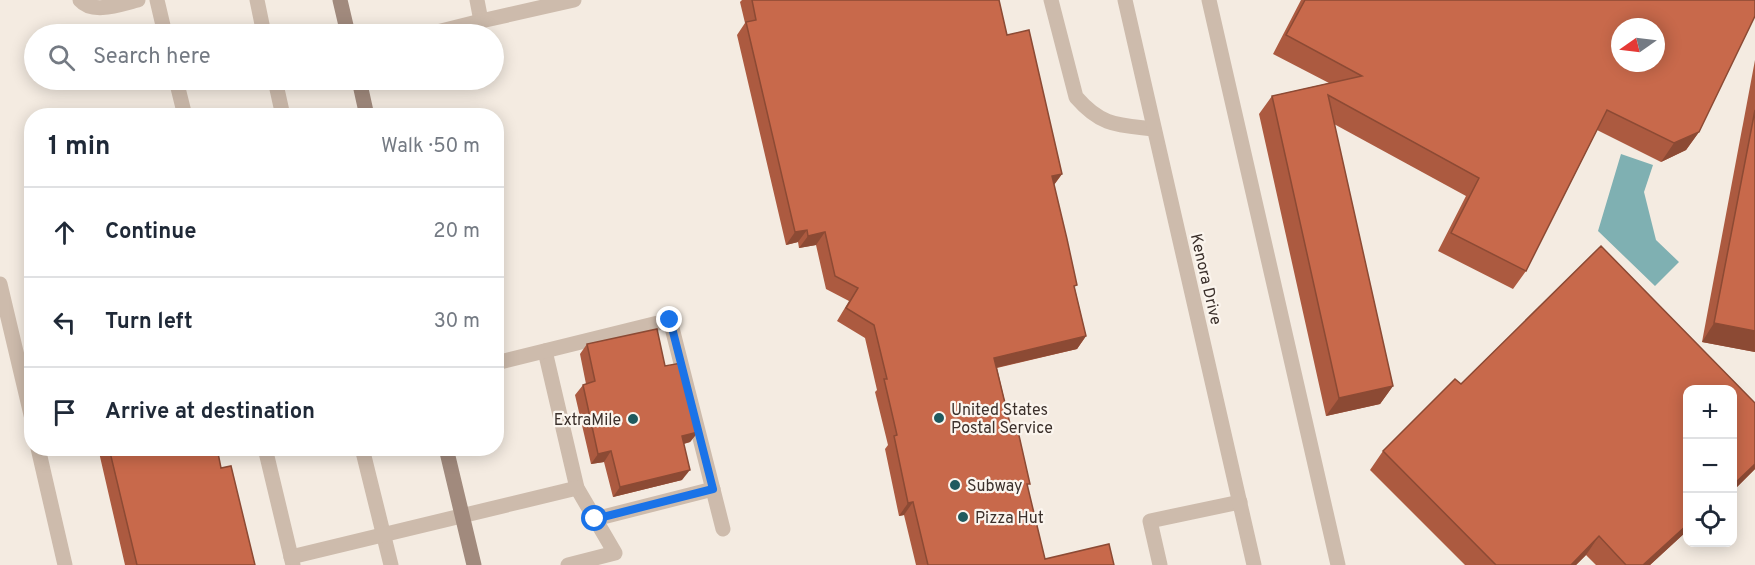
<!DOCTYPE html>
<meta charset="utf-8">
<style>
body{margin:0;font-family:Overpass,sans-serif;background:#f2f2f3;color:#1f2937}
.controls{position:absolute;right:18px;bottom:18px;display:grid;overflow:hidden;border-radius:12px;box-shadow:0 3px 15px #0003}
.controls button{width:54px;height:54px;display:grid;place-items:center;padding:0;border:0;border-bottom:2px solid #e0e1e3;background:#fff;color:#1f2937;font:30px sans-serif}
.compass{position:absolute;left:1611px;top:18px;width:54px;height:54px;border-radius:50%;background:#fff;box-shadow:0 3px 15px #0003;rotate:256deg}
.stop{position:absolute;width:18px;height:18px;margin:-14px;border:4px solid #1a73e8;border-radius:50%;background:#fff}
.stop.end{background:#1a73e8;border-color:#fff;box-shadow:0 2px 6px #0008}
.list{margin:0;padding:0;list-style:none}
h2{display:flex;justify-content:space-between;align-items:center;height:78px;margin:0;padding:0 24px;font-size:26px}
h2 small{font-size:20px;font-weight:400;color:#747a83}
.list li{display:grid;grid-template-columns:39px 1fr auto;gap:18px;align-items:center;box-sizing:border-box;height:90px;padding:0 24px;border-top:2px solid #e0e1e3}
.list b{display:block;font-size:22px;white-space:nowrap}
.list em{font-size:20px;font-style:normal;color:#747a83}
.icon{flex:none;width:33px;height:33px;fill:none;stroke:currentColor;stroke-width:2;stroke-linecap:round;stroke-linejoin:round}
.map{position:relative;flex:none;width:1755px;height:565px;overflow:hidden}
.search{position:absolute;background:#fff;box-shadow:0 3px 15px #0003;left:24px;top:24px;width:480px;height:66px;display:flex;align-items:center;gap:15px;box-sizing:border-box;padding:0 21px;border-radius:33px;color:#747a83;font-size:22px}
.panel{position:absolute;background:#fff;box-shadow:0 3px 15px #0003;left:24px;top:108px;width:480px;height:348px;border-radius:24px}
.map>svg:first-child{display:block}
</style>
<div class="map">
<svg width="1755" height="565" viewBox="0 0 1755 565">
<rect width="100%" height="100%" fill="#f4ebe1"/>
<!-- water -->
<path fill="#7fb0b2" d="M1621,154L1653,165L1644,192L1656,240L1679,262L1655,286L1598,231Z"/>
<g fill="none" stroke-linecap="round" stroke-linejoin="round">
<!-- lane -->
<g stroke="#cdbbac" stroke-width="15">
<path d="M80,0C93,15 121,4 138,0"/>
<path d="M157,0L165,34"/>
<path d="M257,0L264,34"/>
<path d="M477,0L481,21L574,0"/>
<path d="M1051,0L1076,97C1102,127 1119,125 1154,129"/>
<path d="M1209,0L1338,565"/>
<path d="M429,34L481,21"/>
<path d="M176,80L185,116"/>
<path d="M275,80L283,116"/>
<path d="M545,351L577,488L615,553L568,565"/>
<path d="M496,363L670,320L723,529"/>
<path d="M265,448L293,565"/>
<path d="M362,448L391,565"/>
<path d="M595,519L713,489"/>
<path d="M291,557L577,488"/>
<path d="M1160,565L1150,521L1240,502"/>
</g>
<!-- street -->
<g stroke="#cdbbac" stroke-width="15">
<path d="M1125,0L1254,565"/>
<path d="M0,284L32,419"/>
<path d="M38,448L65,565"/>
</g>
<!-- secondary -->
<g stroke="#a18a7d" stroke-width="15">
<path d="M340,0L348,34"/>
<path d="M359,80L367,116"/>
<path d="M446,448L474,565"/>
</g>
</g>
<!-- wall -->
<g fill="#ac5a40">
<path d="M742,0H999L1007,35L1062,174L1054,185L1075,289L1086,336L1077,349L997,368L1012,432L1027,487L1045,559L1114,565H916L904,515L899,516L885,449L888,445L875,392L877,390L865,338L837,321L849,301L826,289L816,245L799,248L798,242L786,245L737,35L745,23L740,2Z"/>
<path d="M1301,0H1755L1699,132L1686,150L1661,162L1597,130L1526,271L1513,289L1438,251L1466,196L1334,124L1393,386L1380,404L1326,416L1259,114L1272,96L1329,83L1273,54Z"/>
<path d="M1755,60V352L1702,342Z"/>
<path d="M1601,246L1755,403V469L1732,492V390H1688V530L1650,565H1596L1586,555L1576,565H1465L1370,470L1383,451L1455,379L1461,384Z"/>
<path d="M587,344L665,366L698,432L690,442L684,444L682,480L613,497L604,462L591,464L575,395L583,385L586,384L580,354Z"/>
<path d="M98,448H217L221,468L255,565H125Z"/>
</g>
<!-- shaded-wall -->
<g fill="#8c4a34">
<path d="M1699,132L1686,150L1661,162L1674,143Z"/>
<path d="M1062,174L1053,186L1052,176Z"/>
<path d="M807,230L798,242L786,245L795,232Z"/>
<path d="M825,232L816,245L799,248L808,236Z"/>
<path d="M1714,323L1755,331V352L1702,342Z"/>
<path d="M1086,336L1077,349L986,370L994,358Z"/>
<path d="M1393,386L1380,404L1326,416L1339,398Z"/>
<path d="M698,432L690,442L674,446L682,436Z"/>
<path d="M611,451L604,462L591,464L598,454Z"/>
<path d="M1755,464V469L1732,492V486Z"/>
<path d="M690,470L682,480L613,497L620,487Z"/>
<path d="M913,502L904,515L899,516L908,503Z"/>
<path d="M1688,524V530L1650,565H1643Z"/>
<path d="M1599,536L1586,555L1576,565H1571Z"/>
</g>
<!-- building -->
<g fill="#c8694b" stroke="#8c4a34" stroke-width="1.5" fill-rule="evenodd">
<path d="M752,0H999L1007,35L1029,30L1062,174L1052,176L1067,239L1077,285L1074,286L1086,336L994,358L1012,432L1018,431L1030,484H1027L1045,559L1109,544L1114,565H928L913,502L908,503L894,436L897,435L884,379H887L874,325L846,308L858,288L835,276L825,232L808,236L807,230L795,232L746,22L756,20Z"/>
<path d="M1305,0H1755V16L1699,132L1674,143L1607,110L1526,271L1451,233L1479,178L1328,95L1393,386L1339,398L1272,96L1362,76L1286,35ZM1620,27H1656V63H1620Z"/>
<path d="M1755,110V331L1714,323Z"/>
<path d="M1601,246L1755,403V464L1732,486V390H1688V524L1643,565H1626L1599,536L1571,565H1496L1383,451L1455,379L1461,384Z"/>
<path d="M657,329L665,366L681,363L694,415L698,432L682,436L690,470L620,487L611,451L598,454L583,385L595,381L587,344Z"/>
<path d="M109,448H217L221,468L231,466L255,565H137Z"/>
</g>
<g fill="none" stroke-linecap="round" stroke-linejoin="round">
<!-- route -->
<path stroke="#1a73e8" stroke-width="8" d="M595,519L713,489L670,320"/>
</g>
<!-- markers -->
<g fill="#1f5a5e" stroke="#fbf5ee" stroke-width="2">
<circle cx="939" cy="418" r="6"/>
<circle cx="633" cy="419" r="6"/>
<circle cx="955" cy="485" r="6"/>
<circle cx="963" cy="517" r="6"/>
</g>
<g text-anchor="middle" stroke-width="4.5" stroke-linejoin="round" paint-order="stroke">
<!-- street labels -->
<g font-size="16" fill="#3b302b" stroke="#fbf5ee">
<text transform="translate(1207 279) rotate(77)" y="6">Kenora Drive</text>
</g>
<!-- poi labels -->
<g font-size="16" fill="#3b302b" stroke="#fbf5ee" text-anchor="start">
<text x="951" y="415">United States<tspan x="951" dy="18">Postal Service</tspan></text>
<text x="621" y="425" text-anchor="end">ExtraMile</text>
<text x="967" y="491">Subway</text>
<text x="975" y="523">Pizza Hut</text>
</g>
</g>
</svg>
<div class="controls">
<button>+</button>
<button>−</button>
<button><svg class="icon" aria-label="locate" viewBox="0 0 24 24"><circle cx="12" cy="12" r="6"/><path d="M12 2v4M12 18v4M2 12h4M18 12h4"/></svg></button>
</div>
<svg class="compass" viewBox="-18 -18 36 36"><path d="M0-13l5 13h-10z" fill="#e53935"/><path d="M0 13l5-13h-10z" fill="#747a83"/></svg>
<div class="stop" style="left:595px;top:519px"></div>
<div class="stop end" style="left:670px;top:320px"></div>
<div class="search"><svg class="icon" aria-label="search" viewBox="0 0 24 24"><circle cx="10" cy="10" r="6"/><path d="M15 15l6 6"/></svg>Search here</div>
<section class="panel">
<h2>1 min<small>Walk · 50 m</small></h2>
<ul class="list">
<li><svg class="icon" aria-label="ahead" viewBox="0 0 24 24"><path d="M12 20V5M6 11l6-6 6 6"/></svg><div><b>Continue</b></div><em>20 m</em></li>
<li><svg class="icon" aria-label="left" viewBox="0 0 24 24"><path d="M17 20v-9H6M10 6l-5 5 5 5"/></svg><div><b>Turn left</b></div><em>30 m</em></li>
<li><svg class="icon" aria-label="arrive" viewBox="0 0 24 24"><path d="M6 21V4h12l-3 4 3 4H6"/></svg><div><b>Arrive at destination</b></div></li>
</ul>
</section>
</div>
